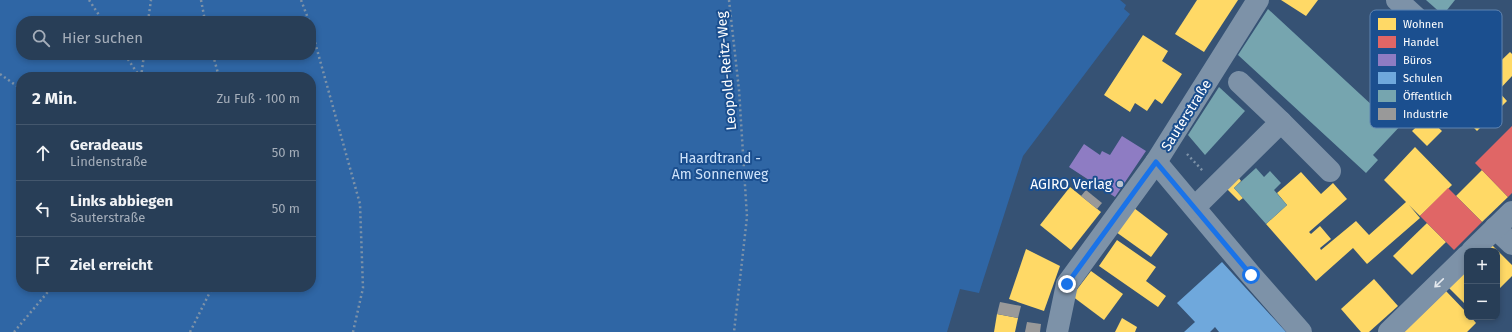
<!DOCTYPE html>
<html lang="de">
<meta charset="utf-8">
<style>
body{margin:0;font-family:"Fira Sans",sans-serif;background:#30455d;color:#f1f3f6}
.controls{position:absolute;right:12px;bottom:12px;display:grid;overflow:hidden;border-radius:8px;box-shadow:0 2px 6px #0003}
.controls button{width:36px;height:36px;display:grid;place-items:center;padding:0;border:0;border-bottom:1px solid #44576d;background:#283e57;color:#f1f3f6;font:20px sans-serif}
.stop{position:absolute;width:12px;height:12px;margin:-9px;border:3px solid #1a73e8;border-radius:50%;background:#fff}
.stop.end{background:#1a73e8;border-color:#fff;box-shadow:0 1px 4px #0008}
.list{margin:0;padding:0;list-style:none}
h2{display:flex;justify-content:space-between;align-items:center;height:52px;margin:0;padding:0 16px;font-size:17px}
h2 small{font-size:13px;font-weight:400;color:#a5aeba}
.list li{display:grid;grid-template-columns:26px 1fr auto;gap:12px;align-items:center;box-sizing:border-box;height:56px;padding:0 16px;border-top:1px solid #44576d}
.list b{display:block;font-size:15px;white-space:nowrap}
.list p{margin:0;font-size:13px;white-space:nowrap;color:#a5aeba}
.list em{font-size:13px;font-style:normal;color:#a5aeba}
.icon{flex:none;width:22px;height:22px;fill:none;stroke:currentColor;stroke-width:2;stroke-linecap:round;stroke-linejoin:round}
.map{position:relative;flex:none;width:1512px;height:332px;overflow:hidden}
.search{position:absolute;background:#283e57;box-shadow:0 2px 6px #0003;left:16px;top:16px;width:300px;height:44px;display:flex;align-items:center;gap:10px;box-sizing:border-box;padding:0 14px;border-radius:16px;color:#a5aeba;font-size:15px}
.panel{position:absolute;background:#283e57;box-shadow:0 2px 6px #0003;left:16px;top:72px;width:300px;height:220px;border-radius:16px}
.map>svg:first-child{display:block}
</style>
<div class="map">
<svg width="1512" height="332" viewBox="0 0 1512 332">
<rect width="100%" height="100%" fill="#365274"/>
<!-- green -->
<path fill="#2f66a5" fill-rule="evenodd" d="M0,0H1120L1126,5L1124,9L1130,14L1023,156L979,293L960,289L947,332H0ZM21,21H311V55H21ZM21,77H311V287H21Z"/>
<!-- homes -->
<g fill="#ffd966">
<path d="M1197,0H1238L1204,52L1175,34Z"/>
<path d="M1281,0H1318L1306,16Z"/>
<path d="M1143,35L1168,51L1162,61L1182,74L1162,104L1155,99L1147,111L1135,103L1130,112L1104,95Z"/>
<path d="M1510,52L1512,54V76L1498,91L1507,101L1477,131L1457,111L1441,126L1428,113L1434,107L1430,102L1464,68L1482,86L1488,81L1484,77Z"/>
<path d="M1427,117L1442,131L1427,146L1412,131Z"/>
<path d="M1415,147L1452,185L1420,216L1409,205L1420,218L1367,264L1353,248L1316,281L1266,224L1287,205L1277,193L1301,172L1321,194L1333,183L1347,199L1309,232L1311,234L1320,226L1331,239L1320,248L1321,250L1356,221L1369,235L1406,202L1384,180Z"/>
<path d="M1482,170L1508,197L1482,222L1456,196Z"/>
<path d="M1238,177L1241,181L1234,188L1243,198L1239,201L1226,188Z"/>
<path d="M1070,187L1101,212L1071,250L1040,225Z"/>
<path d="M1134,208L1168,234L1151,257L1116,232Z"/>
<path d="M1427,223L1446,242L1412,275L1393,256Z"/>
<path d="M1117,240L1156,267L1146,281L1166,296L1158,307L1099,266Z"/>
<path d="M1492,245L1512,265V276L1497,291V251H1486Z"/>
<path d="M1026,249L1060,266L1044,311L1009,299Z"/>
<path d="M1467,270V306L1449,288Z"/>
<path d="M1091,271L1123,294L1104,320L1072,296Z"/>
<path d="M1374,279L1398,306L1369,332H1361L1341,309Z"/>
<path d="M1446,291L1467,313V317H1471L1476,323L1467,332H1404Z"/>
<path d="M997,314L1018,318L1015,332H994Z"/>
<path d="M1122,318L1137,327L1135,332H1115Z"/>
</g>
<!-- shops -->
<g fill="#e06666">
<path d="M1512,126V193L1508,197L1475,163Z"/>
<path d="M1448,188L1482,222L1454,250L1420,216Z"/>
</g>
<!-- offices -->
<path fill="#8e7cc3" d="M1122,136L1146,151L1115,197L1069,167L1084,144L1100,155L1102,151L1110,155Z"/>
<!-- schools -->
<path fill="#6fa8dc" d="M1222,262L1276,321L1286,332H1219L1215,327L1210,332H1184L1195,322L1177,303Z"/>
<!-- public -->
<g fill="#76a5af">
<path d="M1426,0H1455L1443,15Z"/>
<path d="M1268,9L1374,107L1395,84L1392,81L1412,59L1436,81L1415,103L1418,107L1373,155L1378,160L1366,173L1238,55Z"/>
<path d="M1219,87L1245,111L1205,155L1188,135Z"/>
<path d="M1256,168L1264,177L1270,171L1281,183L1274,190L1287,205L1266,224L1234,188Z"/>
</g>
<!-- industry -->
<g fill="#999">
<path d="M1086,190L1102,203L1097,209L1081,196Z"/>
<path d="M1000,302L1021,306L1018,318L997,314Z"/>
<path d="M1027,322L1041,324L1040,332H1025Z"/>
</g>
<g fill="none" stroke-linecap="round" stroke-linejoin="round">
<!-- path -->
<g stroke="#7d92a8" stroke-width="2.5" stroke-dasharray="2 3" stroke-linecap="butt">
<path d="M89,0L103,21"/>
<path d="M201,0L205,21"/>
<path d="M301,0L309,21"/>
<path d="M729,0L739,90L747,217L734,332"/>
<path d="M148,21L151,0"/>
<path d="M311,28L360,204L363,288L353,332"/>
<path d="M125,55L140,77"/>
<path d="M213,55L219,77"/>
<path d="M0,74L21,89"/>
<path d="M141,77L144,55"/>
<path d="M1187,154L1203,171"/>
<path d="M14,332L52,287"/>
<path d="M190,332L211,290V287"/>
</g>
<!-- minor -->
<g stroke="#7d92a8" stroke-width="22">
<path d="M1397,0L1444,43"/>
<path d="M1281,122L1330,171"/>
<path d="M1156,162L1251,275L1301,332"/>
<path d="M1195,207L1281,122L1239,82"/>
<path d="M1495,228L1512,244"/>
<path d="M1472,251L1512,212"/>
<path d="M1057,332L1067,284L1156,162L1258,0"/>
<path d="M1389,332L1467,256"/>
</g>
</g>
<!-- one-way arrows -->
<defs><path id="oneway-shaft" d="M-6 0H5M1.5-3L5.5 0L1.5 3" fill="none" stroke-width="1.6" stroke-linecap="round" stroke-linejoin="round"/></defs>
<use stroke="#e5e9ee" href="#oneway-shaft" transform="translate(1439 283) rotate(136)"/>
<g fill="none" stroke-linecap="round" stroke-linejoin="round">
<!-- route -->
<path stroke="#1a73e8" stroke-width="5" d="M1067,284L1156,162L1251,275"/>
</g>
<!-- markers -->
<circle fill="#b9c2ce" stroke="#1b4f8f" stroke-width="1.5" cx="1120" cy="184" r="4"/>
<g text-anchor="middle" stroke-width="4" stroke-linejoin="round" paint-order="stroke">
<!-- street labels -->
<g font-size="14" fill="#fff" stroke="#1b4f8f">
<text transform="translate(726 71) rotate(-95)" y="5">Leopold-Reitz-Weg</text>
<text transform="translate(1186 115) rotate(-58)" y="5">Sauterstraße</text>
</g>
<!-- park labels -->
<g font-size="14" fill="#cfe3fa" stroke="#1b4f8f">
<text x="720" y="163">Haardtrand -<tspan x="720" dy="16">Am Sonnenweg</tspan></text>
</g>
<!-- poi labels -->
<g font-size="14" fill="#fff" stroke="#1b4f8f" text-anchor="end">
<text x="1112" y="189">AGIRO Verlag</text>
</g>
</g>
<!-- legend -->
<rect x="1370" y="10" width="132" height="118" rx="6" fill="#1b4f8f" stroke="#5f84b1" stroke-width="1"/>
<rect x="1378" y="18" width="18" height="12" fill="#ffd966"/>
<rect x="1378" y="36" width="18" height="12" fill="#e06666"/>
<rect x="1378" y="54" width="18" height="12" fill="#8e7cc3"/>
<rect x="1378" y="72" width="18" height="12" fill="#6fa8dc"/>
<rect x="1378" y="90" width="18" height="12" fill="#76a5af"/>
<rect x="1378" y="108" width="18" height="12" fill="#999"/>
<g font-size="11" fill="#fff">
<text x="1403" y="28">Wohnen</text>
<text x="1403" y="46">Handel</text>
<text x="1403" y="64">Büros</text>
<text x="1403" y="82">Schulen</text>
<text x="1403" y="100">Öffentlich</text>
<text x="1403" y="118">Industrie</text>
</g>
</svg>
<div class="controls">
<button>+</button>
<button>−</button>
</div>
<div class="stop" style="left:1251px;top:275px"></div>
<div class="stop end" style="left:1067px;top:284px"></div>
<div class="search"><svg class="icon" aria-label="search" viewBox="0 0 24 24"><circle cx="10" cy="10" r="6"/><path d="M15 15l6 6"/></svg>Hier suchen</div>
<section class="panel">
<h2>2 Min.<small>Zu Fuß · 100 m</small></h2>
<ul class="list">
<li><svg class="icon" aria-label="ahead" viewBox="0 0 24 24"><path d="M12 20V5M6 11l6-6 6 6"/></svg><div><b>Geradeaus</b><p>Lindenstraße</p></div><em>50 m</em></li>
<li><svg class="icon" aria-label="left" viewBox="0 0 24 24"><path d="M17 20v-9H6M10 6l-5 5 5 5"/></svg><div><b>Links abbiegen</b><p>Sauterstraße</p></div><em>50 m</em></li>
<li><svg class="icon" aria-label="arrive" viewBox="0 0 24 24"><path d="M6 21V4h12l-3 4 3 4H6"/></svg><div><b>Ziel erreicht</b></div></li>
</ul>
</section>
</div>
